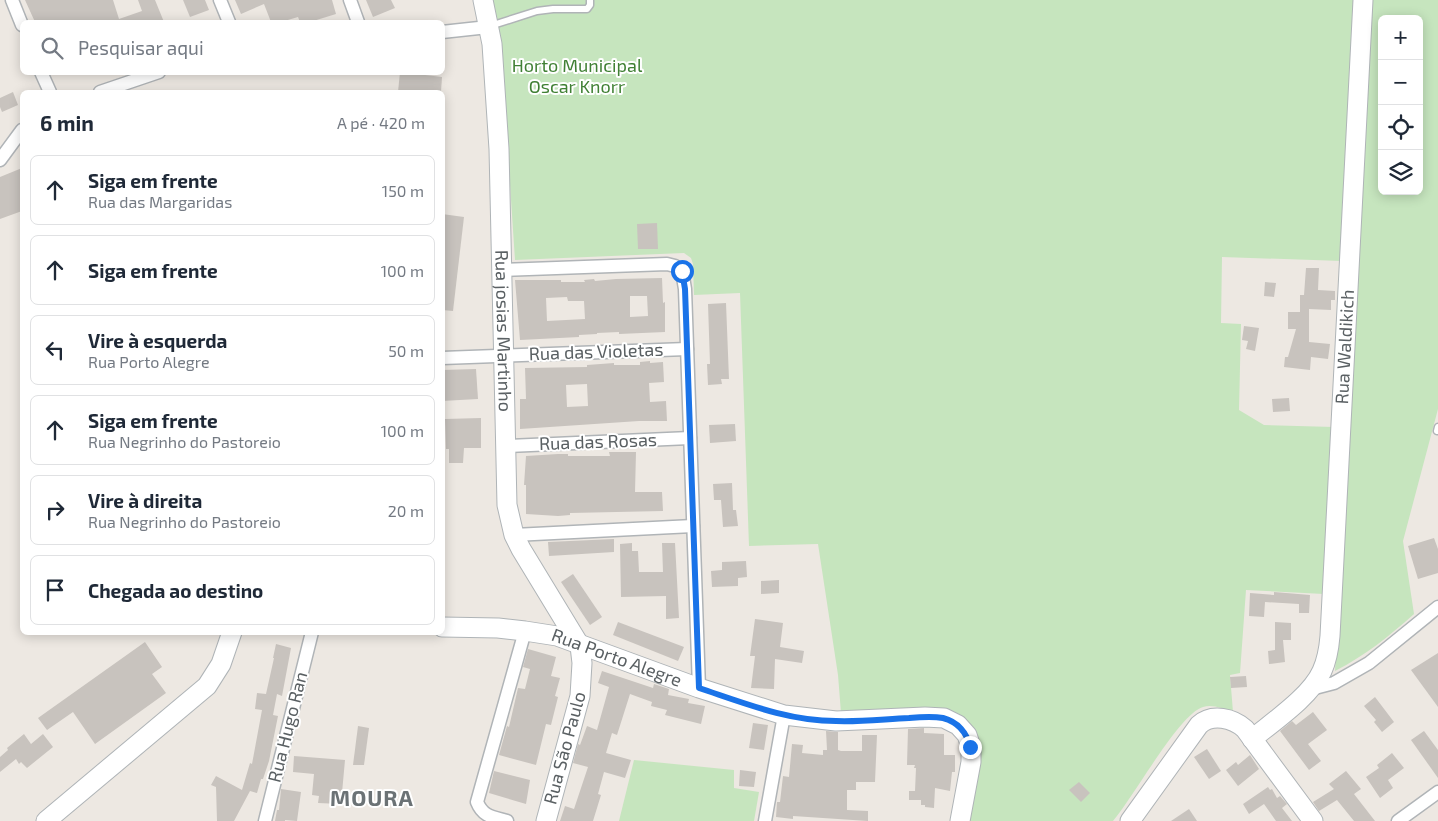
<!DOCTYPE html>
<html lang="pt">
<meta charset="utf-8">
<style>
body{margin:0;font-family:"Exo 2",sans-serif;background:#f6f6f7;color:#1f2937}
.controls{position:absolute;right:15px;top:15px;display:grid;overflow:hidden;border-radius:8px;box-shadow:0 2px 12px #0003}
.controls button{width:45px;height:45px;display:grid;place-items:center;padding:0;border:0;border-bottom:1px solid #e0e1e3;background:#fff;color:#1f2937;font:25px sans-serif}
.stop{position:absolute;width:15px;height:15px;margin:-11px;border:4px solid #1a73e8;border-radius:50%;background:#fff}
.stop.end{background:#1a73e8;border-color:#fff;box-shadow:0 1px 5px #0008}
.list{margin:0;padding:0;list-style:none}
h2{display:flex;justify-content:space-between;align-items:center;height:65px;margin:0;padding:0 20px;font-size:21px}
h2 small{font-size:16px;font-weight:400;color:#747a83}
.list li{display:grid;grid-template-columns:32px 1fr auto;gap:15px;align-items:center;box-sizing:border-box;height:70px;margin:0 10px 10px;padding:0 10px;border:1px solid #e0e1e3;border-radius:8px}
.list b{display:block;font-size:19px;white-space:nowrap}
.list p{margin:0;font-size:16px;white-space:nowrap;color:#747a83}
.list em{font-size:16px;font-style:normal;color:#747a83}
.icon{flex:none;width:28px;height:28px;fill:none;stroke:currentColor;stroke-width:2;stroke-linecap:round;stroke-linejoin:round}
.map{position:relative;flex:none;width:1438px;height:821px;overflow:hidden}
.search{position:absolute;background:#fff;box-shadow:0 2px 12px #0003;left:20px;top:20px;width:425px;height:55px;display:flex;align-items:center;gap:12px;box-sizing:border-box;padding:0 18px;border-radius:8px;color:#747a83;font-size:19px}
.panel{position:absolute;background:#fff;box-shadow:0 2px 12px #0003;left:20px;top:90px;width:425px;height:545px;border-radius:8px}
.map>svg:first-child{display:block}
</style>
<div class="map">
<svg width="1438" height="821" viewBox="0 0 1438 821">
<rect width="100%" height="100%" fill="#ede8e2"/>
<!-- green -->
<g fill="#c6e5be" fill-rule="evenodd">
<path d="M491,0H1356L1342,261L1222,257L1221,323L1241,324L1239,410L1264,425L1334,427L1324,594L1246,590L1240,673L1230,675L1233,712C1223,709 1213,704 1203,707C1179,714 1133,798 1113,821H969L973,729L841,713L838,675L818,544L749,546L740,293L694,295L693,264L691,258L684,253L515,260L500,34Z"/>
<path d="M1369,0H1438V409L1403,541L1414,614C1388,637 1366,655 1335,671ZM1382,19H1419V191H1382Z"/>
<path d="M634,760L734,770V788L759,792L754,821H619Z"/>
</g>
<!-- building -->
<g fill="#c8c3be" fill-rule="evenodd">
<path d="M25,0H113L119,19L142,11L138,0H155L164,22H35Z"/>
<path d="M183,0H205L209,10L190,17Z"/>
<path d="M235,0H332L336,14L310,22H300L298,17L281,22H271L264,4L241,14Z"/>
<path d="M366,0H391L395,8L373,17Z"/>
<path d="M400,72L442,77L441,92H398Z"/>
<path d="M13,92L18,105L2,112L0,107V98Z"/>
<path d="M22,168V211L0,219V177Z"/>
<path d="M442,214L464,217L453,311L442,310Z"/>
<path d="M657,223L658,249H638L637,224Z"/>
<path d="M1306,268H1319L1318,290L1335,291V300H1331V310L1309,309V342L1330,344L1328,359L1311,357L1310,370L1284,367L1285,357H1288L1296,329H1288V312H1300V295H1304Z"/>
<path d="M662,278L663,303L665,302V332L619,334V332L597,333V334L579,335V337L520,340L515,280H561V282H585L584,280L594,279L595,281L616,279ZM630,296H647L648,316L630,317ZM567,297L568,301H584L585,319L547,321L546,298Z"/>
<path d="M1265,282L1276,283L1274,297L1264,296Z"/>
<path d="M726,303L729,379H721L722,384L708,385L707,364H710L708,304Z"/>
<path d="M1244,326L1259,328L1255,351L1246,349L1248,341L1242,340Z"/>
<path d="M650,361V363L663,362L664,382L649,383L650,402L666,401L667,421H639L520,429V399H526L525,368L587,367V365L614,363V365H640V362ZM587,384L588,406L567,407L566,385Z"/>
<path d="M476,369L478,399L442,401V370Z"/>
<path d="M1289,398L1290,411L1273,412L1272,399Z"/>
<path d="M481,418V448H464L463,463H449V449H446L445,419Z"/>
<path d="M735,424L736,441L710,443L709,425Z"/>
<path d="M609,452H636L635,492H662L663,511L570,513V515L558,516L526,514V485H524L526,456L558,454H568V456H610Z"/>
<path d="M732,483L733,510H736L738,526L723,527L721,500H714L713,484Z"/>
<path d="M1434,538L1438,549V573L1418,579L1408,546Z"/>
<path d="M614,539V552L549,556L548,542Z"/>
<path d="M632,543V551H638L639,572H663L662,543H675L679,618L666,619V596L621,597L620,544Z"/>
<path d="M746,561L747,577L738,578V586L712,587L711,571L722,570V562Z"/>
<path d="M573,574L602,617L590,625L561,582Z"/>
<path d="M779,580V593L761,594V581Z"/>
<path d="M1274,592L1310,595L1309,613H1299V604L1265,602L1264,617L1249,616L1250,593L1274,595Z"/>
<path d="M755,619L783,623L780,647L804,651L802,663L775,659L774,689L751,688L755,656H750Z"/>
<path d="M618,622L684,647L678,661L613,635Z"/>
<path d="M1275,622L1291,623V640H1283L1285,662L1269,664L1268,651L1275,650Z"/>
<path d="M145,642L162,667L152,674L166,693L95,744L73,712L47,730L38,718Z"/>
<path d="M276,644L291,648L282,696L277,694L273,715L278,716L269,761L263,779H261L257,793L250,791L234,821H217L216,787L211,785L216,776L242,790L250,763L252,764L262,710L255,709L257,693L266,694L274,658H273Z"/>
<path d="M528,649L556,657L551,676L560,678L555,696L558,697L551,725L546,724L536,765L499,755L507,726L509,727L518,688L525,689L530,669L523,667Z"/>
<path d="M1438,653V707L1411,670Z"/>
<path d="M602,671L653,688L654,684L669,689L668,695L689,699L688,703L705,706L701,724L665,715L667,710L651,706L652,702L630,694L617,735L612,733L606,753L631,760L625,778L604,772L598,794L601,795L593,821H560L565,806L574,809L588,767L573,763L578,744L580,745L587,726L597,730L609,687L598,683Z"/>
<path d="M1246,676L1247,687L1231,688L1230,677Z"/>
<path d="M1375,697L1394,722L1382,732L1374,722L1376,720L1364,706Z"/>
<path d="M1313,712L1327,730L1308,744L1321,761L1309,770L1280,731L1292,721L1296,725Z"/>
<path d="M753,723L768,725L764,750L749,748Z"/>
<path d="M358,726L369,728L364,765H353Z"/>
<path d="M924,728V733L944,734V755H955V772H952L950,791L935,788L934,808L925,807V805H921V800H909V791H915L916,768H914L915,765H907L908,729Z"/>
<path d="M826,731L838,732V750L841,751H862V735H877L875,782H856V790H847V810L868,811V821L793,816V819L776,817L777,802H780L783,776L789,777L792,744L803,745L802,753L823,755V750H827Z"/>
<path d="M1424,731L1438,750V778L1411,740Z"/>
<path d="M24,734L31,744L43,734L53,747L27,768L21,762L19,764L16,759L0,772V757L8,750L7,748Z"/>
<path d="M1207,749L1221,771L1209,779L1194,757Z"/>
<path d="M1392,753L1404,768L1388,780L1393,788L1380,798L1366,777L1379,768L1377,765Z"/>
<path d="M1250,755L1259,769L1238,786L1226,770L1236,762L1238,765Z"/>
<path d="M294,756L345,760L341,804L318,803L319,796L312,795L314,774L293,772Z"/>
<path d="M740,770L756,772L754,787L739,786Z"/>
<path d="M494,771L530,780L526,804L489,793Z"/>
<path d="M1346,771L1361,789L1354,794L1375,821H1354L1337,800L1319,811L1313,802L1334,789L1329,784Z"/>
<path d="M1079,782L1090,793L1081,802L1069,790Z"/>
<path d="M1268,787L1270,790L1272,789L1277,798L1280,796L1287,804L1282,808L1292,821H1276L1264,804L1249,814L1243,804Z"/>
<path d="M281,789L301,792L297,821L285,820V821H275L277,810H279Z"/>
<path d="M1189,809L1197,821H1171Z"/>
</g>
<g fill="none" stroke-linecap="round" stroke-linejoin="round">
<defs>
<g id="lane">
<path d="M490,26L537,11L553,9H587L590,5V0"/>
<path d="M1437,431L1438,427"/>
</g>
<g id="street">
<path d="M12,0L22,25"/>
<path d="M220,0L229,22"/>
<path d="M350,0L358,22"/>
<path d="M442,32L488,27"/>
<path d="M41,72L50,92"/>
<path d="M100,92L159,72"/>
<path d="M0,160L22,130"/>
<path d="M502,270L667,264L675,266L682,271L685,289L699,688"/>
<path d="M442,358L687,349"/>
<path d="M507,446L690,438"/>
<path d="M514,535L693,526"/>
<path d="M1311,689L1334,683L1369,663L1438,607"/>
<path d="M265,821L312,632"/>
<path d="M507,821C493,817 483,817 477,802L525,631"/>
<path d="M765,821L784,715"/>
<path d="M1398,821L1438,792"/>
</g>
<g id="secondary">
<path id="s1" d="M483,0L492,44L499,149L507,505L514,535L521,549L580,646L582,663L580,696L546,821"/>
<path id="s2" d="M442,627L498,628L525,631L557,636L699,688L784,715L836,721L925,717L944,718L958,725L967,735L971,747V762L960,821"/>
<path id="s3" d="M1252,739C1274,721 1311,696 1322,671C1327,660 1329,648 1330,636L1363,0"/>
<path d="M46,821L207,686L221,664L232,632"/>
<path d="M1130,821L1199,725C1212,713 1233,718 1245,729L1313,821"/>
</g>
</defs>
<!-- lane casing -->
<use href="#lane" stroke="#b0b4b7" stroke-width="9"/>
<!-- street casing -->
<use href="#street" stroke="#b0b4b7" stroke-width="15"/>
<!-- secondary casing -->
<use href="#secondary" stroke="#afb4b7" stroke-width="21"/>
<!-- lane -->
<use href="#lane" stroke="#fff" stroke-width="6"/>
<!-- street -->
<use href="#street" stroke="#fff" stroke-width="12"/>
<!-- secondary -->
<use href="#secondary" stroke="#fff" stroke-width="19"/>
</g>
<g fill="none" stroke-linecap="round" stroke-linejoin="round">
<!-- route -->
<path stroke="#1a73e8" stroke-width="6" d="M682,271L685,289L699,688C744,703 788,721 836,721C860,722 885,719 909,718C920,717 932,716 943,718C958,722 967,733 970,747"/>
</g>
<g text-anchor="middle" stroke-width="4" stroke-linejoin="round" paint-order="stroke">
<!-- park labels -->
<g font-size="18" fill="#408034" stroke="#fff">
<text x="577" y="72">Horto Municipal<tspan x="577" dy="21">Oscar Knorr</tspan></text>
</g>
<!-- street labels -->
<g font-size="18" fill="#5a6063" stroke="#fff">
<text dy="6" stroke="none"><textPath href="#s1" startOffset="332">Rua josias Martinho</textPath></text>
<text dy="6" stroke="none"><textPath href="#s3" startOffset="424">Rua Waldikich</textPath></text>
<text transform="translate(596 352) rotate(-2)" y="6">Rua das Violetas</text>
<text transform="translate(598 442) rotate(-2)" y="6">Rua das Rosas</text>
<text dy="6" stroke="none"><textPath href="#s2" startOffset="179">Rua Porto Alegre</textPath></text>
<text transform="translate(288 727) rotate(-76)" y="6">Rua Hugo Ran</text>
<text transform="translate(565 748) rotate(-75)" y="6">Rua São Paulo</text>
</g>
<!-- district labels -->
<g font-size="22" font-weight="bold" letter-spacing="1" fill="#6b7275" stroke="#fff">
<text x="372" y="806">MOURA</text>
</g>
</g>
</svg>
<div class="controls">
<button>+</button>
<button>−</button>
<button><svg class="icon" aria-label="locate" viewBox="0 0 24 24"><circle cx="12" cy="12" r="6"/><path d="M12 2v4M12 18v4M2 12h4M18 12h4"/></svg></button>
<button><svg class="icon" aria-label="layers" viewBox="0 0 24 24"><path d="M12 4l9 5-9 5-9-5zM3 14l9 5 9-5"/></svg></button>
</div>
<div class="stop" style="left:682px;top:271px"></div>
<div class="stop end" style="left:970px;top:747px"></div>
<div class="search"><svg class="icon" aria-label="search" viewBox="0 0 24 24"><circle cx="10" cy="10" r="6"/><path d="M15 15l6 6"/></svg>Pesquisar aqui</div>
<section class="panel">
<h2>6 min<small>A pé · 420 m</small></h2>
<ul class="list">
<li><svg class="icon" aria-label="ahead" viewBox="0 0 24 24"><path d="M12 20V5M6 11l6-6 6 6"/></svg><div><b>Siga em frente</b><p>Rua das Margaridas</p></div><em>150 m</em></li>
<li><svg class="icon" aria-label="ahead" viewBox="0 0 24 24"><path d="M12 20V5M6 11l6-6 6 6"/></svg><div><b>Siga em frente</b></div><em>100 m</em></li>
<li><svg class="icon" aria-label="left" viewBox="0 0 24 24"><path d="M17 20v-9H6M10 6l-5 5 5 5"/></svg><div><b>Vire à esquerda</b><p>Rua Porto Alegre</p></div><em>50 m</em></li>
<li><svg class="icon" aria-label="ahead" viewBox="0 0 24 24"><path d="M12 20V5M6 11l6-6 6 6"/></svg><div><b>Siga em frente</b><p>Rua Negrinho do Pastoreio</p></div><em>100 m</em></li>
<li><svg class="icon" aria-label="right" viewBox="0 0 24 24"><path d="M7 20v-9h11M14 6l5 5-5 5"/></svg><div><b>Vire à direita</b><p>Rua Negrinho do Pastoreio</p></div><em>20 m</em></li>
<li><svg class="icon" aria-label="arrive" viewBox="0 0 24 24"><path d="M6 21V4h12l-3 4 3 4H6"/></svg><div><b>Chegada ao destino</b></div></li>
</ul>
</section>
</div>
